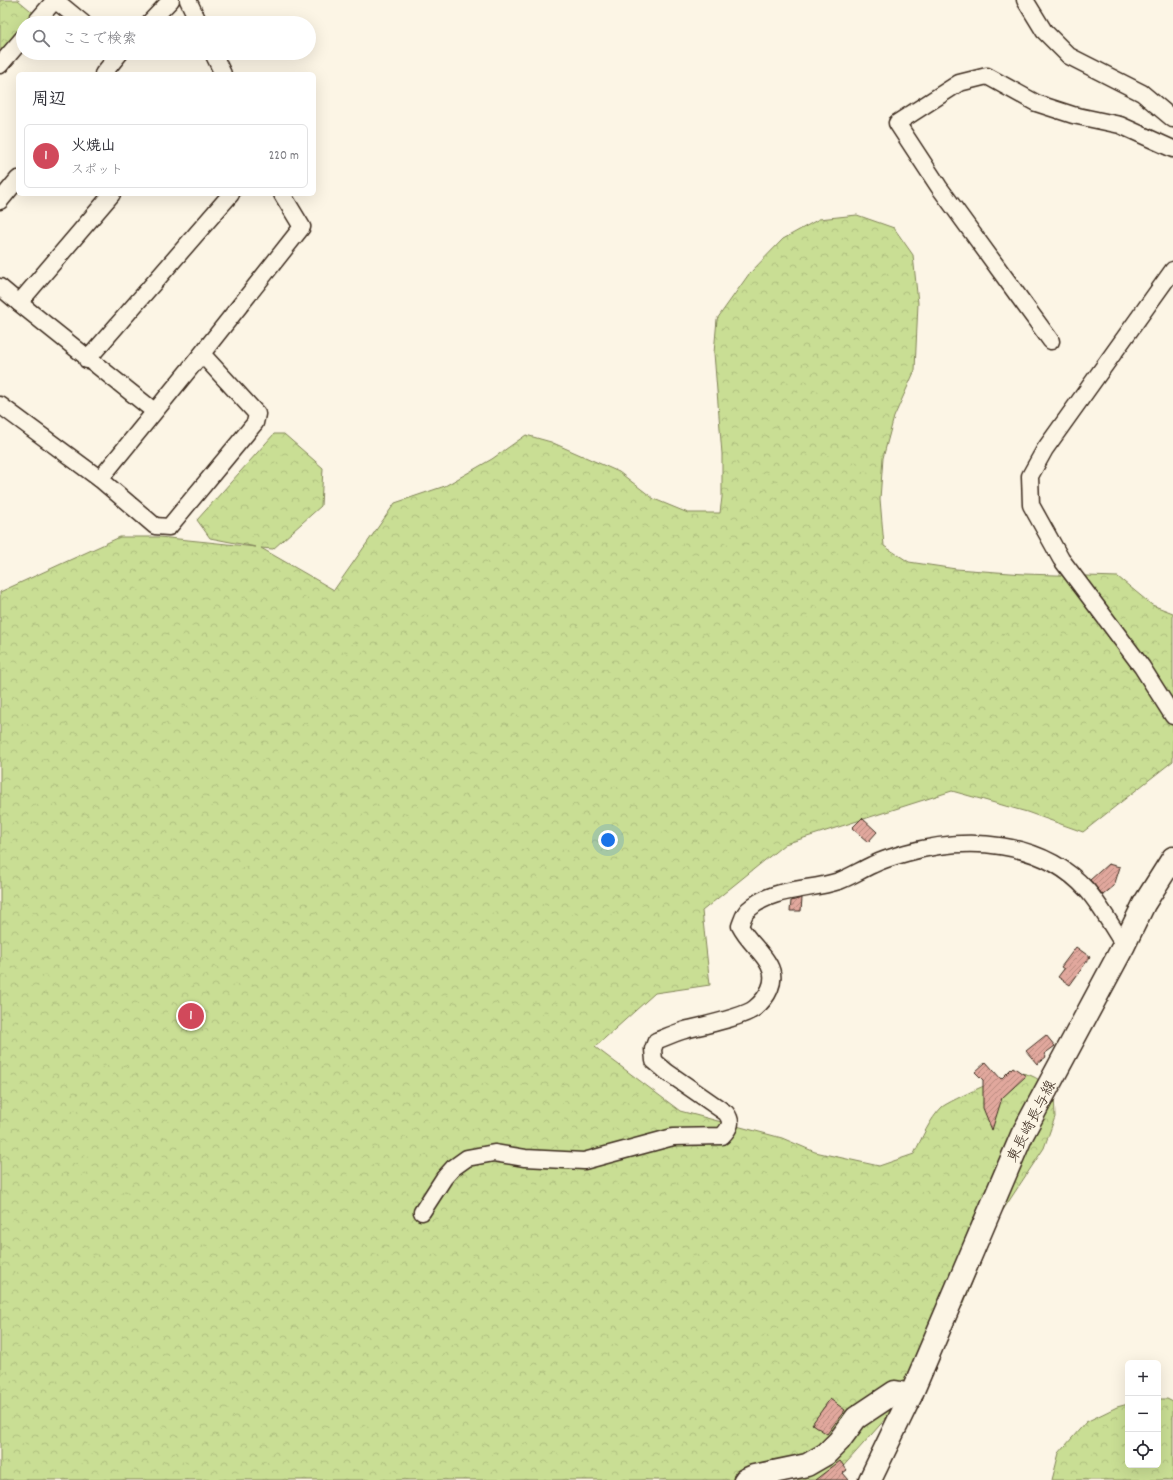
<!DOCTYPE html>
<html lang="ja">
<meta charset="utf-8">
<style>
body{margin:0;font-family:Dekko,"Klee One",sans-serif;background:#f2f2f3;color:#2b2b33}
.controls{position:absolute;right:12px;bottom:12px;display:grid;overflow:hidden;border-radius:6px;box-shadow:0 4px 16px #0002}
.controls button{width:36px;height:36px;display:grid;place-items:center;padding:0;border:0;border-bottom:1px solid #e1e1e2;background:#fff;color:#2b2b33;font:20px sans-serif}
.you{position:absolute;left:608px;top:840px;width:14px;height:14px;margin:-10px;border:3px solid #fff;border-radius:50%;background:#1a73e8;box-shadow:0 0 0 6px #1a73e833}
.badge{display:grid;place-items:center;width:26px;height:26px;border-radius:50%;background:#d1495b;color:#fff;font-size:13px;font-weight:700}
.pin{position:absolute;translate:-50% -50%;border:2px solid #fff;box-shadow:0 1px 4px #0006}
.list{margin:0;padding:0;list-style:none}
h2{display:flex;justify-content:space-between;align-items:center;height:52px;margin:0;padding:0 16px;font-size:17px}
h2 small{font-size:13px;font-weight:400;color:#7c7c81}
.list li{display:grid;grid-template-columns:26px 1fr auto;gap:12px;align-items:center;box-sizing:border-box;height:64px;margin:0 8px 8px;padding:0 8px;border:1px solid #e1e1e2;border-radius:6px}
.list b{display:block;font-size:15px;white-space:nowrap}
.list p{margin:0;font-size:13px;white-space:nowrap;color:#7c7c81}
.list em{font-size:13px;font-style:normal;color:#7c7c81}
.icon{flex:none;width:22px;height:22px;fill:none;stroke:currentColor;stroke-width:2;stroke-linecap:round;stroke-linejoin:round}
.map{position:relative;flex:none;width:1173px;height:1480px;overflow:hidden}
.search{position:absolute;background:#fff;box-shadow:0 4px 16px #0002;left:16px;top:16px;width:300px;height:44px;display:flex;align-items:center;gap:10px;box-sizing:border-box;padding:0 14px;border-radius:22px;color:#7c7c81;font-size:15px}
.panel{position:absolute;background:#fff;box-shadow:0 4px 16px #0002;left:16px;top:72px;width:300px;height:124px;border-radius:6px}
.map>svg:first-child{display:block}
</style>
<div class="map">
<svg width="1173" height="1480" viewBox="0 0 1173 1480">
<defs>
<pattern id="forest-crowns" width="20" height="18" patternUnits="userSpaceOnUse"><rect width="20" height="18" fill="#c9de94"/><path d="M2 6a3 3 0 1 1 6 0M12 15a3 3 0 1 1 6 0" fill="none" stroke="#aebf7f"/></pattern>
<pattern id="building-hatch" width="6" height="6" patternUnits="userSpaceOnUse"><rect width="6" height="6" fill="#e1a89d"/><path d="M-1 1l2-2M0 6l6-6M5 7l2-2" fill="none" stroke="#b8897f"/></pattern>
</defs>
<rect width="100%" height="100%" fill="#fcf5e5"/>
<filter id="ink" filterUnits="userSpaceOnUse"><feTurbulence type="fractalNoise" baseFrequency=".025" numOctaves="2"/><feDisplacementMap in="SourceGraphic" scale="8" xChannelSelector="R" yChannelSelector="G"/><feConvolveMatrix kernelMatrix="1 2 1 2 8 2 1 2 1" color-interpolation-filters="sRGB"/></filter>
<g filter="url(#ink)">
<!-- forest -->
<g fill="url(#forest-crowns)" stroke="#828459">
<path d="M0,0H18L36,15L29,23H23V30L0,57Z"/>
<path d="M857,215L894,228L913,255L918,303L915,370L894,417L883,458L880,499L884,546L909,562L956,569L1024,574L1118,577L1152,605L1173,613V761L1083,832L1027,812L952,791L785,844L702,911L710,985L655,993L595,1047L680,1111L782,1138L815,1152L879,1166L914,1154C922,1138 929,1120 942,1107C949,1101 1014,1071 1021,1073C1036,1075 1044,1083 1054,1094L1055,1117L1044,1148L999,1216L963,1305L896,1407L831,1480H0V592L120,537H159L256,547L210,538L197,520L274,434H284L323,468L321,506L273,549L261,548L334,590L395,503L445,486L492,459L526,435L551,442L619,472L654,499L688,513H720L722,497V454L714,353L717,319L749,274L783,239L819,219Z"/>
<path d="M1158,1399H1167L1173,1402V1480H1052L1059,1453L1086,1422L1117,1407L1128,1404V1465H1158Z"/>
</g>
<!-- building -->
<g fill="url(#building-hatch)" stroke="#3b2a1e">
<path d="M862,818L877,832L868,842L852,828Z"/>
<path d="M1108,864L1120,867L1114,886L1103,895L1090,880Z"/>
<path d="M802,898L801,911H790L791,901Z"/>
<path d="M1076,947L1090,957L1070,985L1058,977L1064,969L1061,967Z"/>
<path d="M1046,1035L1055,1046L1044,1054L1046,1057L1037,1064L1026,1051Z"/>
<path d="M986,1062L1001,1079L1013,1067L1026,1076L1002,1098L992,1130L983,1108V1080L975,1072Z"/>
<path d="M830,1399L845,1410L827,1434L812,1424Z"/>
<path d="M840,1461L847,1470L843,1473L849,1480H815Z"/>
</g>
<g fill="none" stroke-linecap="round" stroke-linejoin="round">
<defs>
<g id="minor">
<path d="M55,0L83,23"/>
<path d="M188,0L199,23"/>
<path d="M1025,0L1044,31L1069,56L1142,93L1173,119"/>
<path d="M35,23L55,0"/>
<path d="M149,23L171,0"/>
<path d="M213,53L223,74"/>
<path d="M0,65L23,38"/>
<path d="M103,74L120,53"/>
<path d="M112,194L19,303L154,411"/>
<path d="M0,201L18,179"/>
<path d="M1173,270L1045,449L1030,476L1031,505L1061,559L1142,667L1173,716"/>
<path d="M0,287L19,303"/>
<path d="M1051,341L939,187L897,123L959,83L987,76L1036,103L1073,115L1120,125L1173,149"/>
<path d="M87,360L231,194"/>
<path d="M0,405L100,479L155,526L169,527L255,423L257,414L202,354"/>
<path d="M100,479L200,356L302,227L282,194"/>
<path d="M422,1212L444,1178L453,1168L467,1158L494,1153L525,1158L584,1161L673,1137L722,1136C730,1128 733,1122 726,1113L667,1072L654,1061L653,1049L656,1041C666,1037 675,1033 685,1030C701,1026 744,1017 755,1008C767,998 778,981 769,965C762,951 748,942 740,926C742,921 744,913 748,910C772,887 809,891 839,881C850,877 861,870 872,865C882,860 895,856 906,853C967,836 1042,840 1087,890C1101,906 1112,927 1124,945"/>
</g>
<g id="primary">
<path d="M745,1480L754,1476L807,1465L826,1454L839,1441L856,1418L895,1392L911,1395"/>
<path d="M870,1480L911,1395L1022,1135L1124,945L1144,904L1173,858"/>
</g>
</defs>
<!-- minor casing -->
<use href="#minor" stroke="#3b2a1e" stroke-width="19"/>
<!-- primary casing -->
<use href="#primary" stroke="#3b2a1e" stroke-width="25"/>
<!-- minor -->
<use href="#minor" stroke="#fcf5e5" stroke-width="16"/>
<!-- primary -->
<use href="#primary" stroke="#fcf5e5" stroke-width="22"/>
</g>
</g>
<g text-anchor="middle" stroke-width="3" stroke-linejoin="round" paint-order="stroke">
<!-- street labels -->
<g font-size="15" fill="#3b2a1e" stroke="#fcf5e5">
<text transform="translate(1031 1121) rotate(-63)" y="5">東長崎長与線</text>
</g>
</g>
</svg>
<div class="controls">
<button>+</button>
<button>−</button>
<button><svg class="icon" aria-label="locate" viewBox="0 0 24 24"><circle cx="12" cy="12" r="6"/><path d="M12 2v4M12 18v4M2 12h4M18 12h4"/></svg></button>
</div>
<div class="you"></div>
<div class="pin badge" style="left:191px;top:1016px">1</div>
<div class="search"><svg class="icon" aria-label="search" viewBox="0 0 24 24"><circle cx="10" cy="10" r="6"/><path d="M15 15l6 6"/></svg>ここで検索</div>
<section class="panel">
<h2>周辺<small></small></h2>
<ul class="list">
<li><span class="badge">1</span><div><b>火焼山</b><p>スポット</p></div><em>220 m</em></li>
</ul>
</section>
</div>
